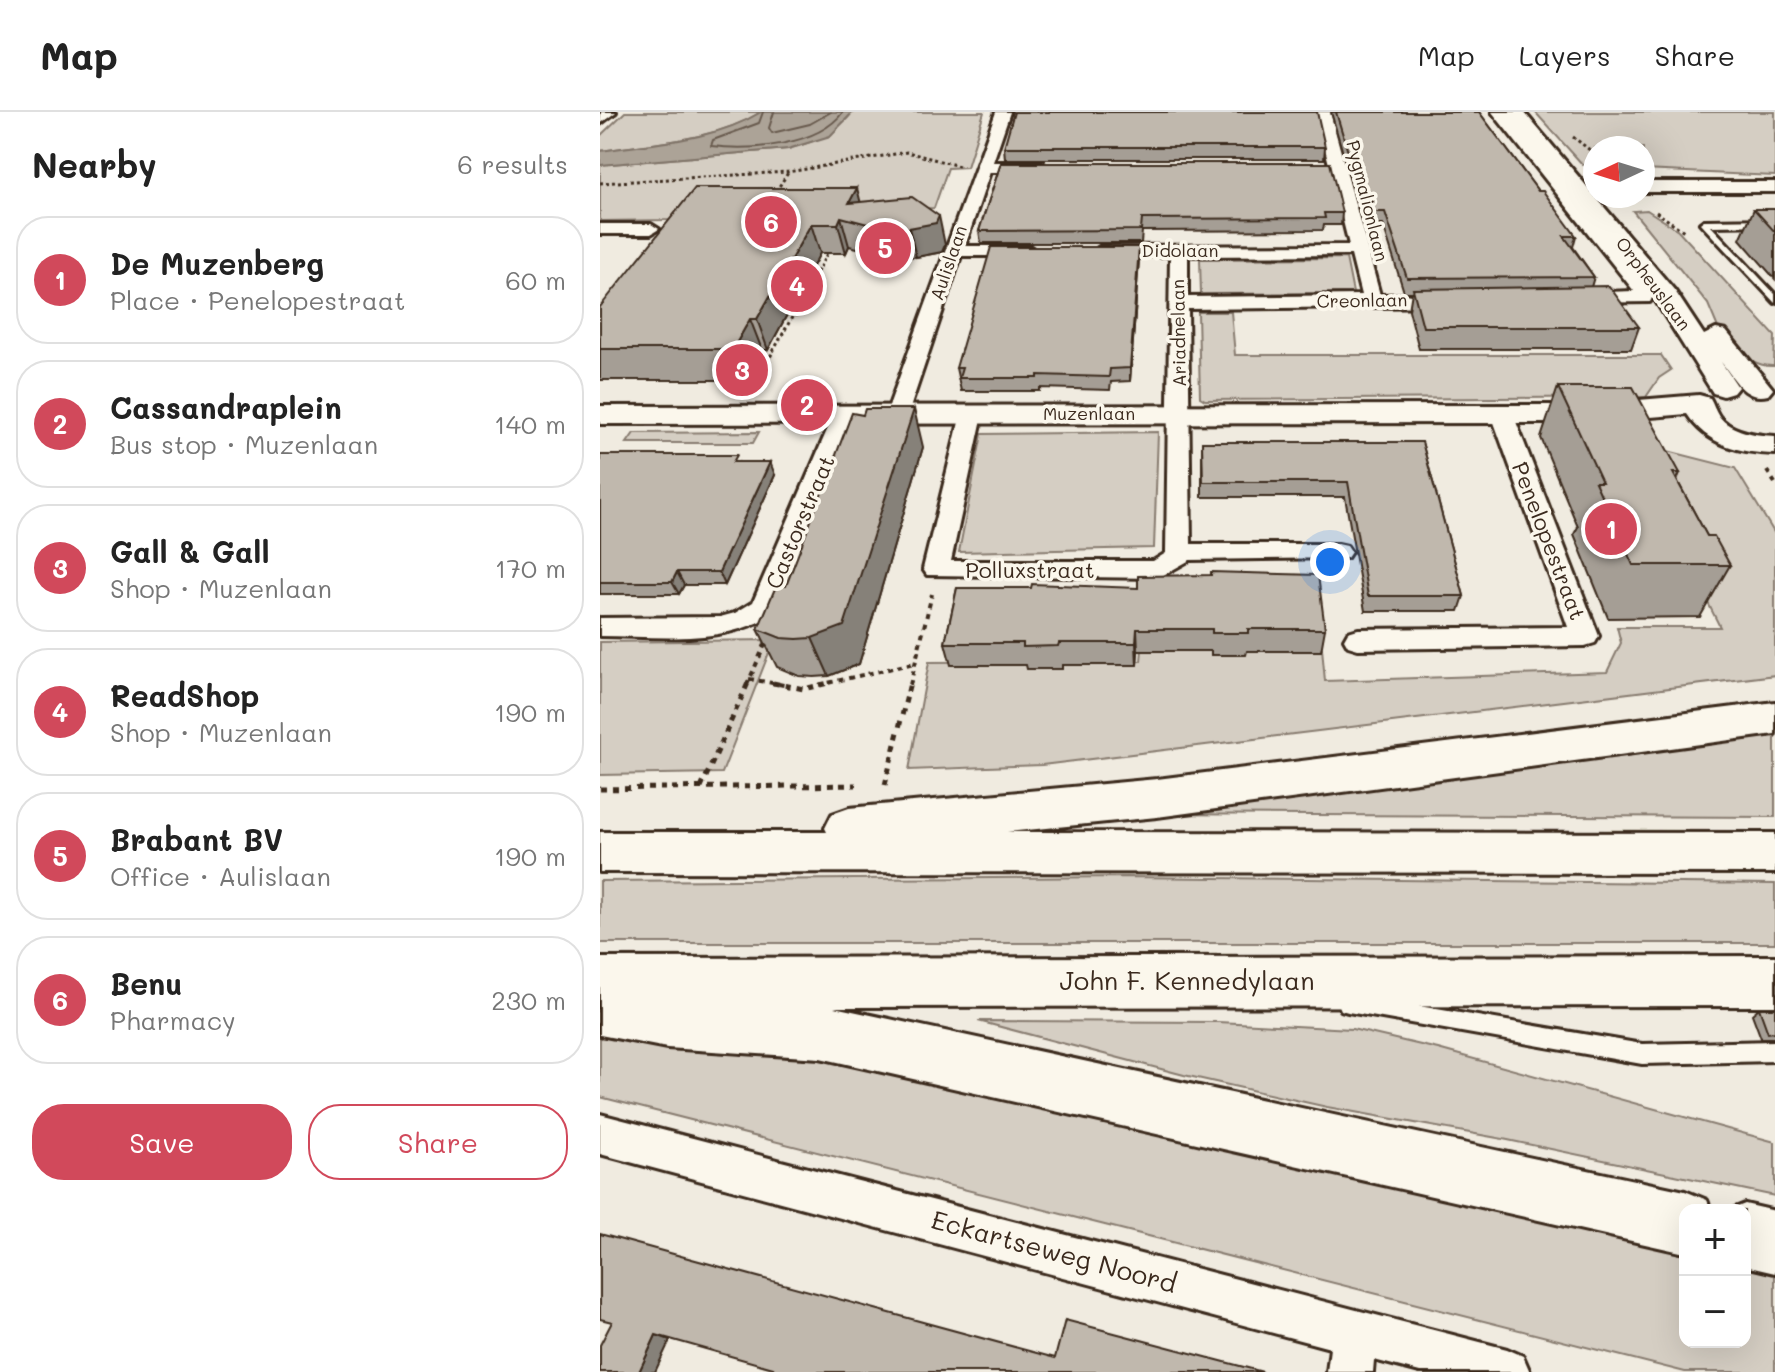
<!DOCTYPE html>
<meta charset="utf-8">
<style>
body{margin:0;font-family:Mali,sans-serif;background:#f2f2f2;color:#222}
.controls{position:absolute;right:24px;bottom:24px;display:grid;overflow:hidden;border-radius:16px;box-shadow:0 8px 32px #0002}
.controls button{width:72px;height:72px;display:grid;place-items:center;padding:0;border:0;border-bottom:2px solid #e0e0e0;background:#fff;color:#222;font:40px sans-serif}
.compass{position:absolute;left:983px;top:24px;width:72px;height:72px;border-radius:50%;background:#fff;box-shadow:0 8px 32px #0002;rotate:266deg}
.you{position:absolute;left:730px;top:450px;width:28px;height:28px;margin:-20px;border:6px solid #fff;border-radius:50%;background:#1a73e8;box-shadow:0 0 0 12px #1a73e833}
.badge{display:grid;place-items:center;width:52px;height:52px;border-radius:50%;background:#d1495b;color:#fff;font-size:26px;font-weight:700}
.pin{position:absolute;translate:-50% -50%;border:4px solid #fff;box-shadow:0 2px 8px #0006}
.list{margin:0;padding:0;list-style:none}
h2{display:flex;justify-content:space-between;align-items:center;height:104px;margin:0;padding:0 32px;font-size:34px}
h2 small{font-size:26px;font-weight:400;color:#767676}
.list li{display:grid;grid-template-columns:52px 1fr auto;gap:24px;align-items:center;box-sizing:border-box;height:128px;margin:0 16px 16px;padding:0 16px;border:2px solid #e0e0e0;border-radius:32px}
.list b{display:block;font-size:30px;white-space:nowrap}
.list p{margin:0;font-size:26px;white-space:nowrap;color:#767676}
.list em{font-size:26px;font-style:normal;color:#767676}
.actions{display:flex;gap:16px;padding:24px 32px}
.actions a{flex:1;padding:18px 0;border:2px solid #d1495b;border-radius:32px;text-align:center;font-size:28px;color:#d1495b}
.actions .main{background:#d1495b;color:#fff}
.map{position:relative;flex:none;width:1175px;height:1260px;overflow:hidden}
header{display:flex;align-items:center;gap:48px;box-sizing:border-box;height:112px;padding:0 40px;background:#fff;border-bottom:2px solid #e0e0e0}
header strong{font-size:38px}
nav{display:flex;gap:44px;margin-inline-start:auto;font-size:28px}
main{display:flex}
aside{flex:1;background:#fff}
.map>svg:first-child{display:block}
</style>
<header>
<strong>Map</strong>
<nav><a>Map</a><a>Layers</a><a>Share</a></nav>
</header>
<main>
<aside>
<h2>Nearby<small>6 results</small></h2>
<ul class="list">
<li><span class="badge">1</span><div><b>De Muzenberg</b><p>Place · Penelopestraat</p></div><em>60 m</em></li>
<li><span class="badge">2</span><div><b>Cassandraplein</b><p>Bus stop · Muzenlaan</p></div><em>140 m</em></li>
<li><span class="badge">3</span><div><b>Gall &amp; Gall</b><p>Shop · Muzenlaan</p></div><em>170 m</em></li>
<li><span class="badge">4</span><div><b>ReadShop</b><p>Shop · Muzenlaan</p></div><em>190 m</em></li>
<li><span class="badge">5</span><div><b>Brabant BV</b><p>Office · Aulislaan</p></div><em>190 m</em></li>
<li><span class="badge">6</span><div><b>Benu</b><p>Pharmacy</p></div><em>230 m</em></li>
</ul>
<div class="actions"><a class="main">Save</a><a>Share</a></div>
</aside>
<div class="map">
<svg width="1175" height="1260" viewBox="0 0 1175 1260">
<rect width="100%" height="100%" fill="#f0ebe0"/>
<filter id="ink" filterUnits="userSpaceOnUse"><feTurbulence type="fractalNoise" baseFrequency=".0125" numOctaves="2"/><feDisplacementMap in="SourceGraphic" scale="16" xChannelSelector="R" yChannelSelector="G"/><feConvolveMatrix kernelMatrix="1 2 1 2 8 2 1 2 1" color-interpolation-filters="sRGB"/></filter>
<g filter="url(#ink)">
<!-- green -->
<g fill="#d5cec3" stroke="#887c70" stroke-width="2">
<path d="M25,0H161C114,29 53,31 0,39V24Z"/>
<path d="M253,0H384L367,55L348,56L334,96L78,98L70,108L0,109V53L188,37C213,31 237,21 253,0Z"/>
<path d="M935,0H1175V64L1043,58V36H995V54L983,53Z"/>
<path d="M1047,98L1078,118L1175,224L1174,254C1158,255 1151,246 1138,243L1118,216L1108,192L1033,99Z"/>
<path d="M746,146L753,181L601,182L600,147Z"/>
<path d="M598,200H631L635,243H1061L1071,258L1059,266L1046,285L605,288L600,285Z"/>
<path d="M159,320L153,331H27L34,321Z"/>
<path d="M558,320L554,436L359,440L382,322Z"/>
<path d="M1028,329L1135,356L1175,422V563L442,653L309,658L329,550L541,549L542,538L722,536L725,569L1007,560L1021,531L1017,515H1120Z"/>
<path d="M174,528L122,661L0,663V530Z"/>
<path d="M1175,623V705L522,702L906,652Z"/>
<path d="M525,765L1175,772V831H0V769Z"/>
<path d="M378,909L618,910L752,917L838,937L1175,1030V1084L903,1027L727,995L584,963Z"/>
<path d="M0,920L251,945L1085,1124V1230H1145V1137L1175,1144V1260H1085L0,985Z"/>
</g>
<!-- water -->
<path fill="#aca397" stroke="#7f7367" stroke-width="2" d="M161,0H253L230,24L188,37L0,53V39C53,31 114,29 161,0Z"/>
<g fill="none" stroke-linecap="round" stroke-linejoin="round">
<!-- shore -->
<g stroke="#685a4e" stroke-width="2">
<path d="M163,0L159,11L113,28L111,34C150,39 218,34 243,0"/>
<path d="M174,0L169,16L172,21L210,12L231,0"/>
</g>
<defs>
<g id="lane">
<path d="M1175,107V113L1111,114L1175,182V191L1100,111L1104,108Z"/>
<path d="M748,882L1042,932L1175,929V949L1042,952L748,900L741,898L738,891L741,884Z"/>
</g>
<g id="street">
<path d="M16,0L0,12L1,0Z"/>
<path d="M396,0H410L393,50H441L449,55L441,60H390L365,134H429L438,139L429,144H361L308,302L305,307H289L286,302Z"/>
<path d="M716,0H730L780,183L851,182L860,188L851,194L588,197L591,432H738L747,434L751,440L747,446L590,448L558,466L327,463L323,457L361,302L372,296L383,302L351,449H553L566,441L570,144H501L492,139L501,134L749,133ZM751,143L761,183L588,185V144Z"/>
<path d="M892,0H906L1050,175L1052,186L1050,190L972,191L970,187L979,181L1034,179Z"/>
<rect x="1043" y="70" width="132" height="10"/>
<path d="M0,112H51L59,117L51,122H0Z"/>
<path d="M245,296L256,302L173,502C123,534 58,524 0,524V506L120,505L135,501L153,490L234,302Z"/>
<path d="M902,296L913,302L999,524L995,531L985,534L758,537L748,534L744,527L748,520L758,517L968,515L891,302Z"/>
<path d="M0,1002L907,1237L923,1244L930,1260H820L774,1248L773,1260H727L730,1236L0,1042Z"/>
</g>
<g id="secondary">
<path d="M904,0H924L1075,179L1104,223L1116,217L1126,219L1173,277L1168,283C1144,289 1135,267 1121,250L1138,275L1133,281L1123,284L1113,281L1055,188Z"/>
<path d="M1099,283L1110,286C1113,291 1115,298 1119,304C1131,320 1156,323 1175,324V342C1140,341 1107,333 1087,302L978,311L0,312V294L978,293Z"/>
</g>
<g id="primary">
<path d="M1175,590V622L557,705L407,720L1175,721V761L0,760V720H227L225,716L232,702L249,696L557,667Z"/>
<path d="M1175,844V894L234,895L1085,1079L1107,1088L1111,1098H1085V1141L220,946L67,936L0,923V846Z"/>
<path d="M1145,1092L1175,1099V1161L1145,1154V1098H1130Z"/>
</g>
</defs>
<!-- lane casing -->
<use href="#lane" stroke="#3b2a1e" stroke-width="6"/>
<!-- street casing -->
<use href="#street" stroke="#3b2a1e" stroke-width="6"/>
<!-- secondary casing -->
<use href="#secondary" stroke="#3b2a1e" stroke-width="6"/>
<!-- primary casing -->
<use href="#primary" stroke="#3b2a1e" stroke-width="6"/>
<!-- path-far2 -->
<g stroke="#3b2a1e" stroke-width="3" stroke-dasharray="3 3" stroke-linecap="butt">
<path d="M973,25L995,42"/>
<path d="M0,71L188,60L307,40L359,54"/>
<path d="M176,79L188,61"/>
<path d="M1056,100L1084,119"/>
<path d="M194,203H206"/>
<path d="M153,276L229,138"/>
</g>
<!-- path-far1 -->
<g stroke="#3b2a1e" stroke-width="4" stroke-dasharray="5 5" stroke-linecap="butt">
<path d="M1167,359L1175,371"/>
<path d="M149,567L184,573"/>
<path d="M147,573L167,528"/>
<path d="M219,573L314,551"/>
<path d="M310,573L332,482"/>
</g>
<!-- path -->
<g stroke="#3b2a1e" stroke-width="5" stroke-dasharray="6 6" stroke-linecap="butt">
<path d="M173,571L204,577L228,571"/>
<path d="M285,673L310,571"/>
<path d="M101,676L148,571"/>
<path d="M0,677L256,673"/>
</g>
<!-- lane -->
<use href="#lane" fill="#fbf7ec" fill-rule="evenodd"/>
<!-- street -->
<use href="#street" fill="#fbf7ec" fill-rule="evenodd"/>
<!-- secondary -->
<use href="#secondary" fill="#fbf7ec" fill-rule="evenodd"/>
<!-- primary -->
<use href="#primary" fill="#fbf7ec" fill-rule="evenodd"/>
</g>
<!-- wall -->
<g fill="#a59e95" stroke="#3b2a1e" stroke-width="2">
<path d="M731,0H879L938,79L976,124L973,135L994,165L991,175L1039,215L1031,237H819L809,198L812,180H804L783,113H764Z"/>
<path d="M404,35H725L724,47H405Z"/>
<path d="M401,51L742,101L741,113H724L723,118L542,119L541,131H381L379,119Z"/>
<path d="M261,90L345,133L342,140L316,145L286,143L249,134L246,141H220L168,238H162L145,268H0V195Z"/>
<path d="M1154,97H1175V167L1140,127Z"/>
<path d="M539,147L530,269L511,270L510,278L440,276V279H361L356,256Z"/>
<path d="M958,275L1080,361L1077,368L1107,424L1130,453L1100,505L1008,506L974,422L978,415L941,326Z"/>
<path d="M602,330H822L864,484L859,499H765L745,385H602Z"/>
<path d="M323,335L259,552L229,564L214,565L199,564L177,555L158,517L186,474Z"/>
<path d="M0,343L140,350L175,363L125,473H84L79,482H0Z"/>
<path d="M357,476L725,517L721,539H647L646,543H611V539H538L537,553H462V557H427L426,553H351L345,531Z"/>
<path d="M1159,896H1175V926H1161L1152,902Z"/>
</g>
<!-- shaded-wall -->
<g fill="#868179" stroke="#3b2a1e" stroke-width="2">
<path d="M257,76L264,104L249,91Z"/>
<path d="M339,104L345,133L342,140L316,145L309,116Z"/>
<path d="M241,105L249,134L246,141L238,112Z"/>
<path d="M211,112L220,141L168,238L157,207Z"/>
<path d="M539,135V147L530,269V256Z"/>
<path d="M150,207L162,238L145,268L133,237Z"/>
<path d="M314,297L323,335L259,552L229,564L212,526Z"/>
<path d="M170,350L175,363L125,473L119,460Z"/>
<path d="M77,460L84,473L79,482L72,470Z"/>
<path d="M537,517L538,539L537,553L536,531Z"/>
<path d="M56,1223L70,1228L55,1260H39Z"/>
</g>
<!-- building -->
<g fill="#c0b8ad" stroke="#3b2a1e" stroke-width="2">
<path d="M414,0H717L725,35H404Z"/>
<path d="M736,0H879L938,79H943L976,124H964L994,165L807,166L785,100H766Z"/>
<path d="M401,51H730L742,101H724L725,106L542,107L541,118L379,119Z"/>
<path d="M95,76H257L249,91L312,85L339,104L336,111L309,116L279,115L241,105L238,112H211L157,207H150L133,237H0V195Z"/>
<path d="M1154,97H1175V120Z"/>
<path d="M391,135H539L530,256L510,257L509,265L438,263V266H359L362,256H356Z"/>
<path d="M1009,174L1039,215H823L813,177Z"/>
<path d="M958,275H1033L1080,361H1073L1107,424H1114L1130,453H1033L995,370H1002Z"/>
<path d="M265,297H314L244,514L212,526L197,527L181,526L158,517L176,474H186L252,301L263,303Z"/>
<path d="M602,330H822L864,484H768L748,370H603Z"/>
<path d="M0,343H137L133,350H170L119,460H77L72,470H0Z"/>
<path d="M611,460L718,463L725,517H648V521H612V517H537L536,531H459L458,534L423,535V531H345L357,476H431L432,472L538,476V464L611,463Z"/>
<path d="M1159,896H1175V920L1168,921Z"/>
<path d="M0,1122L455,1246L465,1208L663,1260H171L173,1256L56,1223L39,1260H0V1233L12,1210L0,1207Z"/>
</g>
</g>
<g text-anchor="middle" stroke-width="7" stroke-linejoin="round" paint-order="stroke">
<!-- far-street labels -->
<g font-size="18" fill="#3b2a1e" stroke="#fbf7ec">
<text transform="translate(767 89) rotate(76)" y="6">Pygmalionlaan</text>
<text x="580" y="145">Didolaan</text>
<text transform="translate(349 151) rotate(-71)" y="6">Aulislaan</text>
<text transform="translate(1053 172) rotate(53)" y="6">Orpheuslaan</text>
<text transform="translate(762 189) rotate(-1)" y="6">Creonlaan</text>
<text transform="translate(579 221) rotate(-91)" y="6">Ariadnelaan</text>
<text x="489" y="308">Muzenlaan</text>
</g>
<!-- street labels -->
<g font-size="22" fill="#3b2a1e" stroke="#fbf7ec">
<text transform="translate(200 410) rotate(-67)" y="8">Castorstraat</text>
<text transform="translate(949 429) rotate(69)" y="8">Penelopestraat</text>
<text x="430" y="466">Polluxstraat</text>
</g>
<!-- near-street labels -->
<g font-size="26" fill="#3b2a1e" stroke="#fbf7ec">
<text x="587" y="878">John F. Kennedylaan</text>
<text transform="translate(454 1140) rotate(15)" y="9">Eckartseweg Noord</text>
</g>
</g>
</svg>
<div class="controls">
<button>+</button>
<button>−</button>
</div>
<svg class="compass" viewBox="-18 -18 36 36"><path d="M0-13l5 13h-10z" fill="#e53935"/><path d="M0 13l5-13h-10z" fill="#767676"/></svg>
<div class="you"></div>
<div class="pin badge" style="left:1011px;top:417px">1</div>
<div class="pin badge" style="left:207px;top:293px">2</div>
<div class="pin badge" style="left:142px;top:258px">3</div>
<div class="pin badge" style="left:197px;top:174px">4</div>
<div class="pin badge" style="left:285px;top:136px">5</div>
<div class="pin badge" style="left:171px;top:110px">6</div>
</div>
</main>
